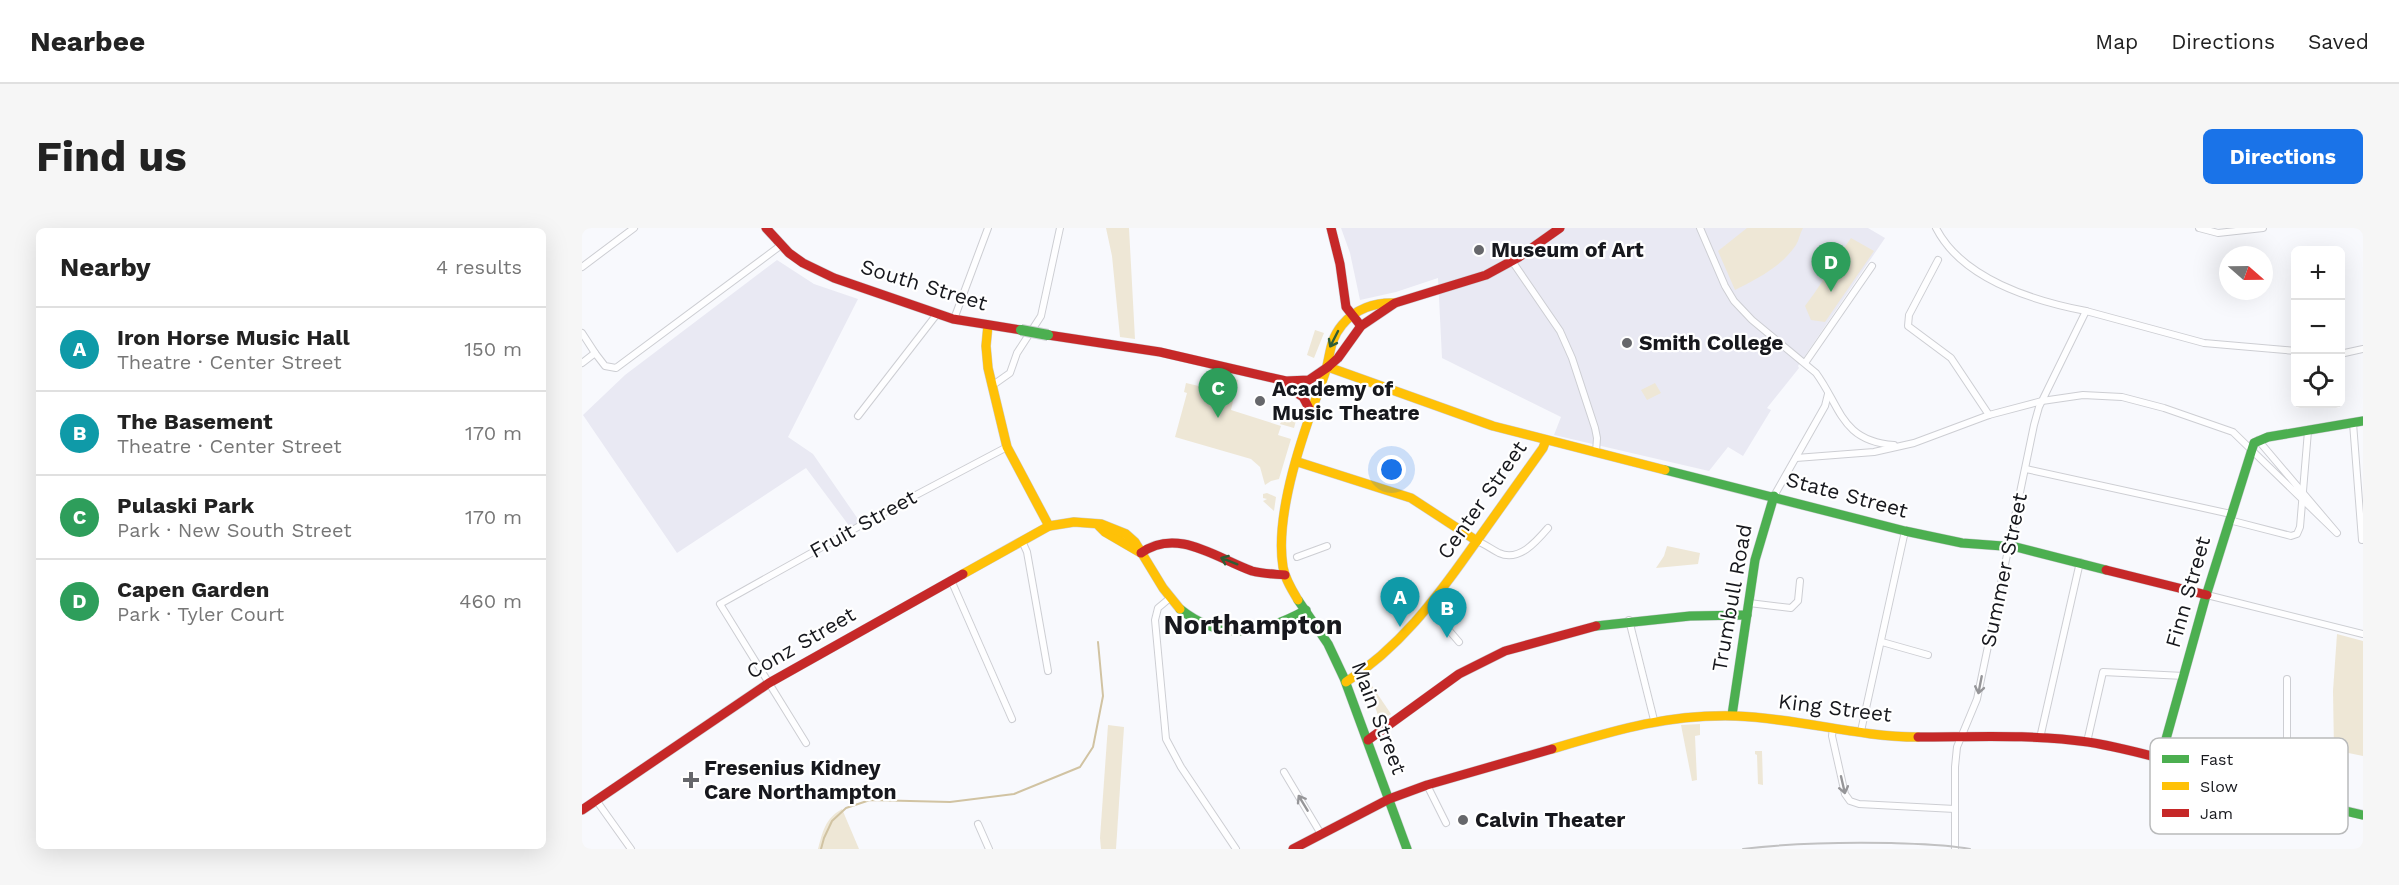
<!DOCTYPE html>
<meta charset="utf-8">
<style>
body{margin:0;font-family:"Work Sans",sans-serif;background:#f6f6f6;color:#222}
.controls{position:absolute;right:18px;top:18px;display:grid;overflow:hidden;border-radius:9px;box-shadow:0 6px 24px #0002}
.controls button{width:54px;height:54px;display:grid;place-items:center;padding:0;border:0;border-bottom:2px solid #e0e0e0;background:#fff;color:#222;font:30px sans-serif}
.compass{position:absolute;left:1637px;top:18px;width:54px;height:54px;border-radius:50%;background:#fff;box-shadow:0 6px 24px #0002;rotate:110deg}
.you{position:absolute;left:810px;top:242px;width:21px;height:21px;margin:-15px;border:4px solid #fff;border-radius:50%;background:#1a73e8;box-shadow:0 0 0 9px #1a73e833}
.badge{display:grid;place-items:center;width:39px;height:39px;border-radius:50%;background:#1a73e8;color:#fff;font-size:20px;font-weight:700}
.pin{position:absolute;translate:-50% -50px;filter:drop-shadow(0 2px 3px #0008)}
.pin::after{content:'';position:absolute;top:32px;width:21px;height:18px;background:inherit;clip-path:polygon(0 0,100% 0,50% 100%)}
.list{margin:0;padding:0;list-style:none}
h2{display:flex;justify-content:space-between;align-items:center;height:78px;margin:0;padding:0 24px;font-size:26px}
h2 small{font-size:20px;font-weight:400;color:#767676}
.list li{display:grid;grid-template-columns:39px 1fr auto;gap:18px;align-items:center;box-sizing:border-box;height:84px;padding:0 24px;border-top:2px solid #e0e0e0}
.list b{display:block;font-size:22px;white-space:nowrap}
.list p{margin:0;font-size:20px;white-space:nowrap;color:#767676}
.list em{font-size:20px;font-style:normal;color:#767676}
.icon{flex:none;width:33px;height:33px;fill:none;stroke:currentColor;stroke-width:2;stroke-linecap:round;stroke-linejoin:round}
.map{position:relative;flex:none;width:1781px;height:621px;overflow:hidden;border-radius:9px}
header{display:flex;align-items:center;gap:36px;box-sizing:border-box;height:84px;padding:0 30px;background:#fff;border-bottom:2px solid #e0e0e0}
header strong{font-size:28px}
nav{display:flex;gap:33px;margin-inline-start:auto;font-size:21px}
.intro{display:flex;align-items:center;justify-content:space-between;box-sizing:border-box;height:144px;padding:0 36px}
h1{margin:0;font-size:42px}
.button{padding:15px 27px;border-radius:9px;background:#1a73e8;color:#fff;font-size:21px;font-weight:700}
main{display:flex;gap:36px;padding:0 36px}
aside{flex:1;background:#fff;border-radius:9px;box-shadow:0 6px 24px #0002}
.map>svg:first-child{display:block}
</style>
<header>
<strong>Nearbee</strong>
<nav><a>Map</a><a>Directions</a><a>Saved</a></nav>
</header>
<div class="intro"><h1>Find us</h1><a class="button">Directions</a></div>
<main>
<aside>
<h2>Nearby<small>4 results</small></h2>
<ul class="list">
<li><span class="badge" style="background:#0f9aa8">A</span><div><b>Iron Horse Music Hall</b><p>Theatre · Center Street</p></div><em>150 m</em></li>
<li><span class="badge" style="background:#0f9aa8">B</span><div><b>The Basement</b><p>Theatre · Center Street</p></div><em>170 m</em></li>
<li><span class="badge" style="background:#2e9e5b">C</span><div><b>Pulaski Park</b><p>Park · New South Street</p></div><em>170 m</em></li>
<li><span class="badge" style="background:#2e9e5b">D</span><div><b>Capen Garden</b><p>Park · Tyler Court</p></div><em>460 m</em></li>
</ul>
</aside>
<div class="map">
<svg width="1781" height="621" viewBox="0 0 1781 621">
<rect width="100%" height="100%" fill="#f8f9fd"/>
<!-- built -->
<g fill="#e9e9f3">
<path d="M759,0H1286L1303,10L1216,138L1217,140L1185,180L1189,182L1161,228L1146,219L1127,243L972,207L979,189L860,130L856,50L814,64L778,72L768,25Z"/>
<path d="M195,32L232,56L276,71L206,209L231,226L278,294L268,299L224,240L95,325L1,187L43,147Z"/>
</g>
<!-- green -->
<g fill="#eee7d6">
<path d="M524,0H547L553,111L538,109L530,28Z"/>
<path d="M1165,0H1221C1218,5 1217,12 1214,17C1199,39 1176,50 1153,62L1136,23Z"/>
<path d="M1269,10L1292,23L1243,94L1229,92L1223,78C1240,56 1253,32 1269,10Z"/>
<path d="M733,102L742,105L732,130L725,127Z"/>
<path d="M626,145L656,152L649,182L699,198L696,207L709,211L697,251L689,253L683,257L678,239L669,231L593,209L605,165L602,164L604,155L621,159Z"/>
<path d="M1073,155L1079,165L1065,172L1059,162Z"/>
<path d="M703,186L715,189L712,200L698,196Z"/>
<path d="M685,265L694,269L692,283L681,273L685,271L681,270V266Z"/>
<path d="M1085,318L1118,325L1116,336L1074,340L1082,328Z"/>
<path d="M1755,406L1781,413V528L1752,522L1751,463Z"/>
<path d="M784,449L809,486L798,493L783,450Z"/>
<path d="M1118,496V507L1113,508L1115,552L1110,553L1099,497Z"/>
<path d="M526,497L542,499L534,621H519L518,610Z"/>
<path d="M1173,523H1180L1181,557L1176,556L1175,527L1173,526Z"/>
<path d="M260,581L277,621H236C241,603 243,591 260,581Z"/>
</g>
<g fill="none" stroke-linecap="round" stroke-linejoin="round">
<!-- stream -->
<path stroke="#d1c3a2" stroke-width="2" d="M239,621L242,610L250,593L264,580L288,572L368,574L432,566L498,539L511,519L521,468L516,414"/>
<defs>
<g id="street">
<path d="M1118,0L1143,58L1152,73L1170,92L1234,145C1259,179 1259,213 1312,217"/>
<path d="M1354,0C1380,51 1452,73 1504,83"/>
<path d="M1617,0L1636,5L1681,0"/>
<path d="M1356,32L1327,87L1326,98L1369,130L1407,187"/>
<path d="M930,33L978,103L990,130L1013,200L1015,210L1014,224"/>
<path d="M0,39L52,0"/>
<path d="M372,91L406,0"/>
<path d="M0,105L13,125"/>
<path d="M1758,126L1781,121"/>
<path d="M0,135L13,125L23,138L34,140L198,18"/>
<path d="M1223,135L1290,38"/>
<path d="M411,157L428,145L435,125L459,88L478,0"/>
<path d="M276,188L355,86"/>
<path d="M1771,195L1780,312"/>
<path d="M1214,230L1292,224L1332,215L1407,187L1460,173L1501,167L1540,169L1582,180L1651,204L1755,305L1676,212"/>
<path d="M1444,241L1649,286"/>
<path d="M1192,268L1243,178L1246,166"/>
<path d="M1647,292L1709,308L1715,306L1718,299L1726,203"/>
<path d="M440,313L445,324L466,443"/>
<path d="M895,313C903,316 909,321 917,325C937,334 954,314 966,300"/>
<path d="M715,329L745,318"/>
<path d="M369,352L430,491"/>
<path d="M1625,367L1781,406"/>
<path d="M588,370L576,380L573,392L584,511L599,539L654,621"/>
<path d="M1167,375L1209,380L1216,373L1218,353"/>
<path d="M846,378L877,414"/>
<path d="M1047,392L1072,492"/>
<path d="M1300,414L1346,427"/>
<path d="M1251,500L1250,508L1263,566L1268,573L1277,576L1373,581"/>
<path d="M1279,503L1323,303"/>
<path d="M1458,510L1498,334"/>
<path d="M1505,514L1521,444L1602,448"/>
<path d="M224,515L138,376L317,276L425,219"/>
<path d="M702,544L739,606"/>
<path d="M845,557L864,595"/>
<path d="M1700,564L1705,540V451"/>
<path d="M14,572L49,621"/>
<path d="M396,596L407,621"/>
<path d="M1373,621V539L1375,519L1395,471L1452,197L1457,179L1504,83L1622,115L1714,123"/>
</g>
<g id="fast">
<path d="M1083,242L1323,303L1380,315L1434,319L1524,342"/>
<path d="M716,372L746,416L762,450L825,621"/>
<path d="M598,381C639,414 681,406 724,382"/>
<path d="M1014,398L1108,388L1165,387"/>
<path d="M1150,487L1173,332L1192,268"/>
<path d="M1579,529L1623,371L1672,215L1686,209L1781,193"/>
<path d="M1596,535L1700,564L1708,570L1781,587"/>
</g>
<g id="slow">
<path d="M406,97L404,118L406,140L425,219L467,298"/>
<path d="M746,139L911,198L1083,242"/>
<path d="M716,234L829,270L895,313"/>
<path d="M517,298L523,304L559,325"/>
<path d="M381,346L467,298L492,294L519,296L544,306L553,314L581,360L598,381"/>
<path d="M716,372C710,362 703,351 701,339C692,284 723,200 742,148C749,129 746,114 760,97C773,81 793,74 813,75"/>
<path d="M764,454C817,420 853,372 889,321C913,287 937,254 961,220L964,212"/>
<path d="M970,521C1034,502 1086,486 1154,488C1215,490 1275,509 1336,509"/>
</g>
<g id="jam">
<path d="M184,0L207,25L221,35L252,50L371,91L439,102"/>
<path d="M749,0L758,36L764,79L779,98"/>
<path d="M466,107L578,124L704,153L727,152L746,139"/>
<path d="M746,139L756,130L779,98L813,75L904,47L937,29L978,0"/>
<path d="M699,155L721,169L730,186"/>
<path d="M559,325C595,299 634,330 670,343C681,346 692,346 703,347"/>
<path d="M1524,342L1625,367"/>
<path d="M1336,509C1392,509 1451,506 1506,514C1537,519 1567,527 1596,535"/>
<path d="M786,512L877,446L923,423L1014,398"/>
<path d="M0,582L187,455L381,346"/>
<path d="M711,621L807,571L845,557L970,521"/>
</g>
</defs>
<!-- street casing -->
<use href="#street" stroke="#cdced3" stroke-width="8"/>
<!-- fast casing -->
<use href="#fast" stroke="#cdced3" stroke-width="10"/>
<!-- slow casing -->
<use href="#slow" stroke="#cdced3" stroke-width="10"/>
<!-- jam casing -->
<use href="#jam" stroke="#cdced3" stroke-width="10"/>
<!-- street -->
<use href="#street" stroke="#fefeff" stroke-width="6"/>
<!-- fast -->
<use href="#fast" stroke="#4caf50" stroke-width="9"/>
<!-- slow -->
<use href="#slow" stroke="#ffc107" stroke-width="9"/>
<!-- jam -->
<use href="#jam" stroke="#c62828" stroke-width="9"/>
<!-- rail -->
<path stroke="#c1c1c2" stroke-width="2" d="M1161,621C1210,615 1260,614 1309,615C1335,616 1362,616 1388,621"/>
<defs>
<path id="fast-bridge" d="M439,102L466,107"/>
</defs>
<!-- fast-bridge casing -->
<use href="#fast-bridge" stroke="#cdced3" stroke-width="12" stroke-linecap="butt"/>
<!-- fast-bridge -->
<use href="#fast-bridge" stroke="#4caf50" stroke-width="10"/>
</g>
<!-- one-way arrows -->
<defs><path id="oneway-shaft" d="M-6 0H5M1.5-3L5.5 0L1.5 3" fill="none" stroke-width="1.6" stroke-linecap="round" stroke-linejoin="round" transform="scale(1.5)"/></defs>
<g stroke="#2f5c34">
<use href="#oneway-shaft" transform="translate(752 111) rotate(117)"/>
<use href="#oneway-shaft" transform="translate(647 333) rotate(-158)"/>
</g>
<g stroke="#969699">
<use href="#oneway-shaft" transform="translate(1398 457) rotate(101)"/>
<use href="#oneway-shaft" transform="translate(1261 557) rotate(77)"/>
<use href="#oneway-shaft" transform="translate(721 575) rotate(-121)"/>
</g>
<!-- markers -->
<g fill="#66676b" stroke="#fff" stroke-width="2">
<circle cx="897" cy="22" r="6"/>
<circle cx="1045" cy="115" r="6"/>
<circle cx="678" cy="173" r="6"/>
<path d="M106 543h6v6h6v6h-6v6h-6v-6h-6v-6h6z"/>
<circle cx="881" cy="592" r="6"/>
</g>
<g text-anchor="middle" stroke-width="4.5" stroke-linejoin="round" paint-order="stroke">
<!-- poi labels -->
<g font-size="21" font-weight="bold" fill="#17181d" stroke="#fff" text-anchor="start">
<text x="909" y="29">Museum of Art</text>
<text x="1057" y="122">Smith College</text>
<text x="690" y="168">Academy of<tspan x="690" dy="24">Music Theatre</tspan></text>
<text x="122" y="547">Fresenius Kidney<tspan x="122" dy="24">Care Northampton</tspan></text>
<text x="893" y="599">Calvin Theater</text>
</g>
<!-- street labels -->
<g font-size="21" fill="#17181d" stroke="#fff">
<text transform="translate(342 57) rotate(17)" y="7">South Street</text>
<text transform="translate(1265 267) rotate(15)" y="7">State Street</text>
<text transform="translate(900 272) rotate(-55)" y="7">Center Street</text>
<text transform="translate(281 296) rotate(-29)" y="7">Fruit Street</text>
<text transform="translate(1422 342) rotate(-78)" y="7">Summer Street</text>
<text transform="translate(1606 364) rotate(-74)" y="7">Finn Street</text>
<text transform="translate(1150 370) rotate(-80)" y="7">Trumbull Road</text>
<text transform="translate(219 415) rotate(-30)" y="7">Conz Street</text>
<text transform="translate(1253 480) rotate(7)" y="7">King Street</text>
<text transform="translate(797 490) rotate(69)" y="7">Main Street</text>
</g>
<!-- district labels -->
<g font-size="27" font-weight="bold" fill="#17181d" stroke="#fff">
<text x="671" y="406">Northampton</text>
</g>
</g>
<!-- legend -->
<rect x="1568" y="510" width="198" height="96" rx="9" fill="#fff" stroke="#b9babb" stroke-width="1.5"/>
<rect x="1580" y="527" width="27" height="8" fill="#4caf50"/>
<rect x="1580" y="554" width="27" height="8" fill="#ffc107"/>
<rect x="1580" y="581" width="27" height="8" fill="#c62828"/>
<g font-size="16" fill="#17181d">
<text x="1618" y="537">Fast</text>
<text x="1618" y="564">Slow</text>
<text x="1618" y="591">Jam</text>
</g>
</svg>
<div class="controls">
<button>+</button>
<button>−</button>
<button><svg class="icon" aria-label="locate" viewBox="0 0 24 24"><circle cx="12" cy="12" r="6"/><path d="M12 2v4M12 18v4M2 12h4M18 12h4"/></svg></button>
</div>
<svg class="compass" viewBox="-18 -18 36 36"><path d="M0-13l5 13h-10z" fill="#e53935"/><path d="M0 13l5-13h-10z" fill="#767676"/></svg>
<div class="you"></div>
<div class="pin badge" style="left:818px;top:399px;background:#0f9aa8">A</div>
<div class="pin badge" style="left:865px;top:410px;background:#0f9aa8">B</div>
<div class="pin badge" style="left:636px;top:190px;background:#2e9e5b">C</div>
<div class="pin badge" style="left:1249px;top:64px;background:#2e9e5b">D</div>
</div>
</main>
